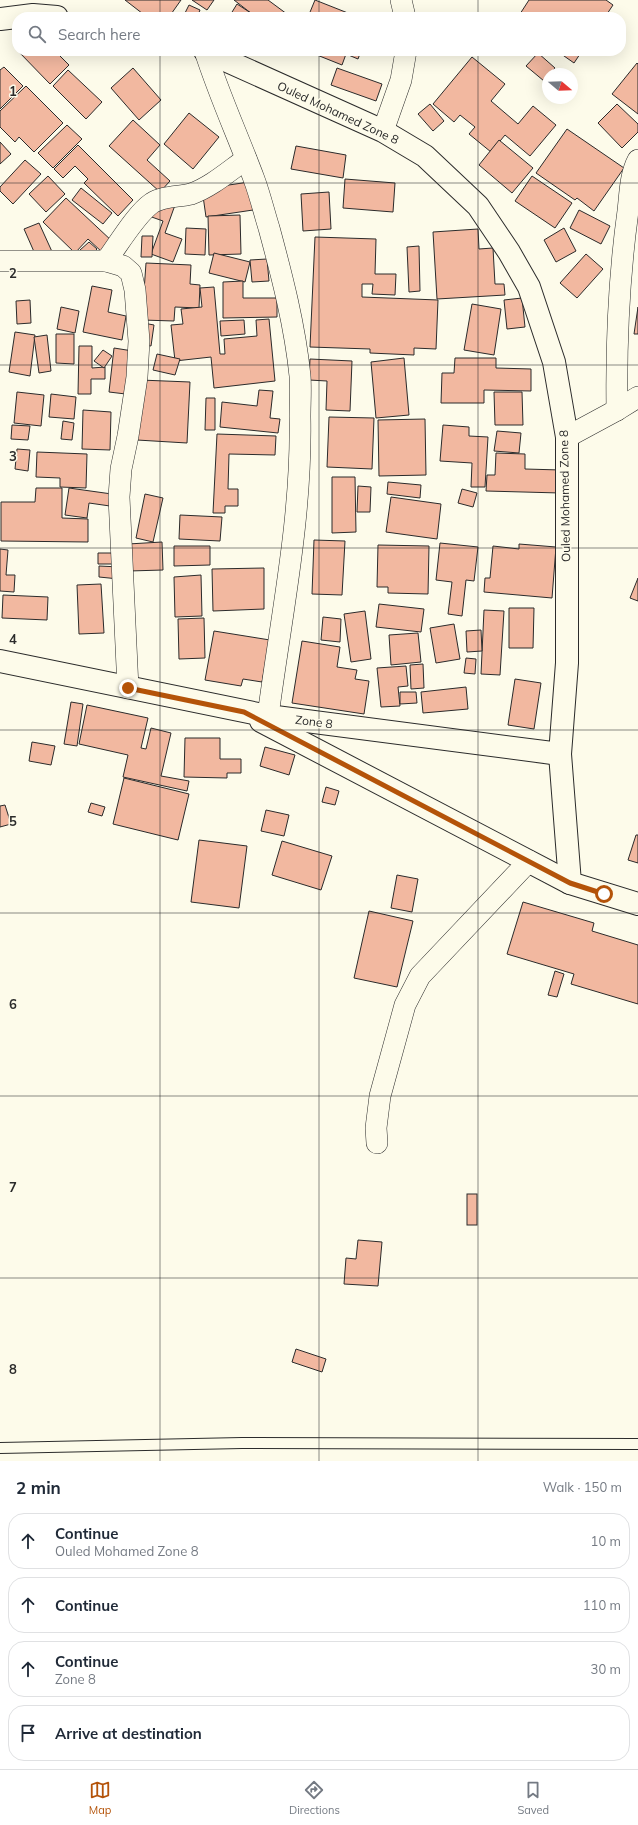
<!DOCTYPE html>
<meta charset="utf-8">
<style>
body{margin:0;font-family:Mulish,sans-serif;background:#f6f6f7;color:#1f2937}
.compass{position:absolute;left:542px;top:68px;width:36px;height:36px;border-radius:50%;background:#fff;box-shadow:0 4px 16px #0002;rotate:109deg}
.stop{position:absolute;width:12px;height:12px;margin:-9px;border:3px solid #b45309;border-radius:50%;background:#fff}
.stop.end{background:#b45309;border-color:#fff;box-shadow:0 1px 4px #0008}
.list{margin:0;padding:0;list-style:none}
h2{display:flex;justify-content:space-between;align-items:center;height:52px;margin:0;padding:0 16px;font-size:17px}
h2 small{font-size:13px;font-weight:400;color:#747a83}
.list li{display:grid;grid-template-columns:26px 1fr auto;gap:12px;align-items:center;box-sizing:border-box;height:56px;margin:0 8px 8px;padding:0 8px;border:1px solid #e0e1e3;border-radius:16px}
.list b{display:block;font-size:15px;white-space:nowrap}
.list p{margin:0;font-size:13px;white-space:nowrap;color:#747a83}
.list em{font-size:13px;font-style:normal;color:#747a83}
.icon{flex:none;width:22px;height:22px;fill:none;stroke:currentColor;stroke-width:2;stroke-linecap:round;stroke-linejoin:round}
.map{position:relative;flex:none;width:638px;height:1461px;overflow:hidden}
.search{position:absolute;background:#fff;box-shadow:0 4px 16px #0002;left:12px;right:12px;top:12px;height:44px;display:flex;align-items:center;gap:10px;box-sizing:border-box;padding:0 14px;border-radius:16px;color:#747a83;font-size:15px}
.sheet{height:308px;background:#fff}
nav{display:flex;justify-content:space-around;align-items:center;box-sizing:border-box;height:56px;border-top:1px solid #e0e1e3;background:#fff;font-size:11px;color:#747a83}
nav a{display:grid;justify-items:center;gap:2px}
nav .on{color:#b45309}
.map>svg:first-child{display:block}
</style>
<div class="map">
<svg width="638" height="1461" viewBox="0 0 638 1461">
<rect width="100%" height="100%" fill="#fdfbea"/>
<!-- building -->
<g fill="#f2b8a0" stroke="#2b2b2b">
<path d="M125,0H181L169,17H147Z"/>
<path d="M192,0H214L207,10Z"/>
<path d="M234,0H268L291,17H256Z"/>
<path d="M315,0L358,17H308Z"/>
<path d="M529,0H606L613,5L605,17H518Z"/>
<path d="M237,4L257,17H229Z"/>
<path d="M189,5L200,10L197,17H183Z"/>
<path d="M18,51H55L69,65L50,84Z"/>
<path d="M307,51H361L358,59L346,54L342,65Z"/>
<path d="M557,51H582L574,63Z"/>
<path d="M538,53L555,68L544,81L526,66Z"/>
<path d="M472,57L505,84L491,101L518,124L533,106L556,125L530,156L505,135L491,152L469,134L475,127L460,115L454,122L433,104Z"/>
<path d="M637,63L638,64V114L612,94Z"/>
<path d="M4,67L23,86L0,109V70Z"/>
<path d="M133,68L161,100L139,120L111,88Z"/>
<path d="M337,68L382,84L376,101L331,85Z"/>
<path d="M68,70L102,102L86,119L53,86Z"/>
<path d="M26,86L63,123L34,152L19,137L15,142L0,127V111Z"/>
<path d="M430,104L444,121L433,131L418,114Z"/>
<path d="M617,104L638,124V132L622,148L598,123Z"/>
<path d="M189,113L219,137L193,169L164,144Z"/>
<path d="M133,120L160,145L147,160L170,181L160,192L109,146Z"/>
<path d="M67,125L82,139L53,168L38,153Z"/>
<path d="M567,129L624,168L594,211L577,198L575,200L536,173Z"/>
<path d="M499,140L533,168L512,193L479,165Z"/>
<path d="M0,142L11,154L0,164Z"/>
<path d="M78,145L133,200L118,216L84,183L88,179L75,166L63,178L54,169Z"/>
<path d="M296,146L346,155L343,178L291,169Z"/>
<path d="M25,160L41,174L13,204L0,191V187Z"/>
<path d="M48,176L65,194L46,212L29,194Z"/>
<path d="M532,176L572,203L555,228L515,201Z"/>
<path d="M345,179L395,183L393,212L343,208Z"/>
<path d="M249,182L253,210L206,217L202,189Z"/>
<path d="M81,188L112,213L103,224L72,200Z"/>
<path d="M329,192L331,229L303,231L301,194Z"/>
<path d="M66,198L113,242L103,253L88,239L75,253L43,222Z"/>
<path d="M175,205L165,233L182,239L173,262L151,254L163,221L146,215Z"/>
<path d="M579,210L610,226L601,244L570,228Z"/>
<path d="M240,215L241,254L209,255L208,216Z"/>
<path d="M39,223L54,256L39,263L24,229Z"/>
<path d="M186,228L206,229L205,255L185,254Z"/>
<path d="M564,228L576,251L556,262L544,240Z"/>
<path d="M478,229L479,249L493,248L495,284H504L505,295L437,299L433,232Z"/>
<path d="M142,236H153L152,257H141Z"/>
<path d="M315,237L376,239L375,274H396L395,295L372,294L373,284H362V297L438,300L436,349L414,348V355L370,353V349L310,347Z"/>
<path d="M89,242L97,249L88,258L80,250Z"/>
<path d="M419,246L420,291L409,292L407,247Z"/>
<path d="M214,253L250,262L245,282L209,273Z"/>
<path d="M586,254L603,269L577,298L560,283Z"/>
<path d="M267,259L269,281L252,282L250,260Z"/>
<path d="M146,263L191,265L190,284L200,285L199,308L175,307L174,321L142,320Z"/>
<path d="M243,281V298H277V317L223,318V282Z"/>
<path d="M92,286L112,290L108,312L126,316L122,340L83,332Z"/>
<path d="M214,287L220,354H225L224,339L257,336L256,320L269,319L275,381L214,388L211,357L175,361L171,325L183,324L181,309L202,307L200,288Z"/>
<path d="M522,298L525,327L507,329L504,300Z"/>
<path d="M30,300L31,323L17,324L16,301Z"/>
<path d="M472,304L501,309L494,355L464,350Z"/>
<path d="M61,307L79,311L75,333L57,329Z"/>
<path d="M638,307V334H634Z"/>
<path d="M244,320L245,334L221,336L220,321Z"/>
<path d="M138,322L154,325L151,346L134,343Z"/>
<path d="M15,332L35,335L30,376L9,372Z"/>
<path d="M56,334H74V364L56,363Z"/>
<path d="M47,335L51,371L39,373L34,337Z"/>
<path d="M79,346H92V368L105,367V379H91V394H78Z"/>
<path d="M114,348L139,352L134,395L109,392Z"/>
<path d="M103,350L112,356L104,368L94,361Z"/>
<path d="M157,354L180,359L175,375L153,370Z"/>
<path d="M404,358L409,415L376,418L371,362Z"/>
<path d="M455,358H496V368L531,369V391L484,390V403H441L442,373H454Z"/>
<path d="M310,359L352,361L350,411L326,410L327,381L309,380Z"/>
<path d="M140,380L190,382L187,443L137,440Z"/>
<path d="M259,390L273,391L270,418L280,419L278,433L220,427L222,402L257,406Z"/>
<path d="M17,392L44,395L41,426L14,423Z"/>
<path d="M494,392H522L523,425H495Z"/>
<path d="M51,394L76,397L74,419L49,417Z"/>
<path d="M206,398H215V430H205Z"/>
<path d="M83,410L111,412L110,450L82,449Z"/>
<path d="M329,417L374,418L372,469L327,467Z"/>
<path d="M425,419L426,475L379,476L378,420Z"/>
<path d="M63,421L74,423L72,440L61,439Z"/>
<path d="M12,425L30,426L28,440L11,439Z"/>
<path d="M443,425L469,427V436L488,437L485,487H471L472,463L440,461Z"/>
<path d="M497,431L521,433L519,453L494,451Z"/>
<path d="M217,434L276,436L275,455L229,454L228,489H238V506H225V513H213Z"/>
<path d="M17,449L30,450L28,471L15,469Z"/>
<path d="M37,452L87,454L86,488L60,487V478L36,477Z"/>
<path d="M496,453L525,454V469L561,470L560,493L486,491L487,475H495Z"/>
<path d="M332,477H355L356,532L332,533Z"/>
<path d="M388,482L421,485L420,498L387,494Z"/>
<path d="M358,486L371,487L370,512H357Z"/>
<path d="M36,488H62V518L88,519V542L1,541V502H35Z"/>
<path d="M69,488L119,495L117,507L89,503L87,518L65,515Z"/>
<path d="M462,489L477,493L473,507L458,503Z"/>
<path d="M145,494L163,498L153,542L136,538Z"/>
<path d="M391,497L441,504L437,539L386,532Z"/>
<path d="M180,515L222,517L220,541L179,539Z"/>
<path d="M314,540L345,541L342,595L312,594Z"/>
<path d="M162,542L163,570L129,571L128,544Z"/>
<path d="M440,543L478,547L474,581L466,580L462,616L448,614L452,582L436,580Z"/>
<path d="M519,544L556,547L552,598L484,592L485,578H490L493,546L519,549Z"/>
<path d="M378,545L429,546L428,594L388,593V587H377Z"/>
<path d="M174,546H210V565L174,566Z"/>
<path d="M0,549L8,550L6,575H15L14,592L0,591Z"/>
<path d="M98,553H116L115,564H98Z"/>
<path d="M99,566L120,567L119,579L99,577Z"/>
<path d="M264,568V609L213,611L212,569Z"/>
<path d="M201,575L202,616L175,617L174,577Z"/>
<path d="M638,578V601L630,598Z"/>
<path d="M101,584L104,633L79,634L77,585Z"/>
<path d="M3,595L48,597L47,620L2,618Z"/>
<path d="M379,604L424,609L421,632L376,627Z"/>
<path d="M509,608H534L533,648H509Z"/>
<path d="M484,610L504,611L500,675L481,674Z"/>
<path d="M365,611L371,659L351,662L344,614Z"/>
<path d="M323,617L341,619L340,642L321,640Z"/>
<path d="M204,618L205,658L179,659L178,619Z"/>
<path d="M454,624L460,659L436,663L430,628Z"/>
<path d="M481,630L482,651L467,652L466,631Z"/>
<path d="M214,631L270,640L262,682L243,679L241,686L205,680Z"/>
<path d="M418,633L421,662L391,665L389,635Z"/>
<path d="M302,641L340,647L337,667L357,670L355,679L369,681L364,714L292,703Z"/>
<path d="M466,658L476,659L475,674L464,673Z"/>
<path d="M423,664L424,688L411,689L410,665Z"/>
<path d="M406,666L408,686L398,687L400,706L381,707L377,668Z"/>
<path d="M515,679L541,683L534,729L508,725Z"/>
<path d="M466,687L468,709L423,713L421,692Z"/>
<path d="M400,692H416L417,703L400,704Z"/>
<path d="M71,702L83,704L77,746L64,744Z"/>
<path d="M87,705L148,718L141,748L146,749L151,728L171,733L161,776L189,781L187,791L123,777L128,755L79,744Z"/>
<path d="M185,738H220V759H241V773H227V778L184,777Z"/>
<path d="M32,742L55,746L51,765L29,761Z"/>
<path d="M265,747L295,755L289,775L260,766Z"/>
<path d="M124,778L189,794L178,840L113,824Z"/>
<path d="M326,787L339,791L335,805L322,802Z"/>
<path d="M91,803L105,807L102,816L88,812Z"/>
<path d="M5,805L11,824L0,827V806Z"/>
<path d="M266,810L289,815L284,836L261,831Z"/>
<path d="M636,835H638V863L628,860Z"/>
<path d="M199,840L247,846L239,908L191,902Z"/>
<path d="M282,841L332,856L321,890L272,875Z"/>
<path d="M397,875L418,879L412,912L391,908Z"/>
<path d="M523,902L594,923L592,931L638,945V1004L571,984L574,974L507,954Z"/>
<path d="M369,911L413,921L397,987L354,978Z"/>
<path d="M555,971L564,974L557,997L548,995Z"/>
<rect x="467" y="1194" width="10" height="31"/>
<path d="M358,1240L382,1242L378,1286L344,1284L346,1258L356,1259Z"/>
<path d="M296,1349L326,1359L322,1372L292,1362Z"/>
</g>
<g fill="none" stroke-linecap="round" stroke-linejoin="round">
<defs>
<path id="lane" d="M0,1448L242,1443L638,1444"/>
<g id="street">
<path d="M401,0L405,17"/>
<path d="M205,51C219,95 238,136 254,179C260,195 264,212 269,228C282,276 295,326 300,376C301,389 300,403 300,417C302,519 281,616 268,716"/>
<path d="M383,131L401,80L406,51"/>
<path d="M0,261H106L123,266L131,273L135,290L139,341L137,377L128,436L121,469L119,497L128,688"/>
<path d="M106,261C118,245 136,214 152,203C163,196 179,197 191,194C211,187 229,171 246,159"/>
<path d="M617,410C616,344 619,276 628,211C630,194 630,175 638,160"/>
<path d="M567,437L617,410L638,397"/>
<path d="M377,1143L376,1128L380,1096L405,1005L420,976L529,861"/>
</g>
<g id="secondary">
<path d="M0,19L33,15L57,17"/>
<path d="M205,51L383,131L425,156L478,206L509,252L529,287L554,362L567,437V663L560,754L570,883L638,904"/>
<path d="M0,661L268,716L560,754"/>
<path d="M261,721L570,883"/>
</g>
</defs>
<!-- lane casing -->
<use href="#lane" stroke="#2b2b2b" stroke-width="12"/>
<!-- street casing -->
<use href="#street" stroke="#2b2b2b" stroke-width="22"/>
<!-- secondary casing -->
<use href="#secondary" stroke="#2b2b2b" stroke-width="24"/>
<!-- lane -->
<use href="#lane" stroke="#fdfbea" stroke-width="10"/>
<!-- street -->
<use href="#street" stroke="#fdfbea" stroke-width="21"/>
<!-- secondary -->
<use href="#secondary" stroke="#fdfbea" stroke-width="22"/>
</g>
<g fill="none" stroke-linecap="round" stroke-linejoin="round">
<!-- route -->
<path stroke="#b45309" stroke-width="5" d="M128,688L244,712L570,883L604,894"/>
</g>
<!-- grid -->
<path fill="none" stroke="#2b2b2b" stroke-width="1" stroke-opacity="0.55" d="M160,0V17M319,0V17M478,0V17M160,51V1461M319,51V1461M478,51V1461M0,183H638M0,365H638M0,548H638M0,730H638M0,913H638M0,1096H638M0,1278H638"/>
<g text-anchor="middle" stroke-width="3" stroke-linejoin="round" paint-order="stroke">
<!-- street labels -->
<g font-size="12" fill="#2b2b2b" stroke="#fdfbea">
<text transform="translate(338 113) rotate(25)" y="4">Ouled Mohamed Zone 8</text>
<text transform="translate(565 496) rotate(-91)" y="4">Ouled Mohamed Zone 8</text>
<text transform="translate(314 722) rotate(7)" y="4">Zone 8</text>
</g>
</g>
<g font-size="13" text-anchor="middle" font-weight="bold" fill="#2b2b2b" stroke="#fdfbea" stroke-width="3" stroke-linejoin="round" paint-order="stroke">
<text x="13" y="96">1</text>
<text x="13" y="278">2</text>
<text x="13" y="461">3</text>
<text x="13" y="644">4</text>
<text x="13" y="826">5</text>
<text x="13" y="1009">6</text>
<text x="13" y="1192">7</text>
<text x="13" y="1374">8</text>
</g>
</svg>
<svg class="compass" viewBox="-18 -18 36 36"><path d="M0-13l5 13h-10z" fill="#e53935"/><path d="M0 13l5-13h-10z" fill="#747a83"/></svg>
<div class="stop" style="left:604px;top:894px"></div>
<div class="stop end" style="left:128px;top:688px"></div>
<div class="search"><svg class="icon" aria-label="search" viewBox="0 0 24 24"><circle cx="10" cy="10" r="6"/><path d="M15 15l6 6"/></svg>Search here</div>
</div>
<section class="sheet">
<h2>2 min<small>Walk · 150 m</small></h2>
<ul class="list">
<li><svg class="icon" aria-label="ahead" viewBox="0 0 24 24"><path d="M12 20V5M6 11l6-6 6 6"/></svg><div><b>Continue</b><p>Ouled Mohamed Zone 8</p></div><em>10 m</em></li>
<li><svg class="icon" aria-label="ahead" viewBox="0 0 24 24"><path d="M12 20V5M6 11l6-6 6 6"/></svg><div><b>Continue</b></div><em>110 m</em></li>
<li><svg class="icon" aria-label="ahead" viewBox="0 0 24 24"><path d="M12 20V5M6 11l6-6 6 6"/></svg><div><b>Continue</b><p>Zone 8</p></div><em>30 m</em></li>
<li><svg class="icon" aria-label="arrive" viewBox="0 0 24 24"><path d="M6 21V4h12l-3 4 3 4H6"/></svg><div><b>Arrive at destination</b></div></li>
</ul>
</section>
<nav>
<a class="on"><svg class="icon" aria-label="map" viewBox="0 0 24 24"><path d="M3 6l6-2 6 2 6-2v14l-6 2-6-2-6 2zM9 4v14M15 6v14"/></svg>Map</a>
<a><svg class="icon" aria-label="directions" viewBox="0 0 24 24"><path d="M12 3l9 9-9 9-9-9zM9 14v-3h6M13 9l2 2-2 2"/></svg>Directions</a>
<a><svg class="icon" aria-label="saved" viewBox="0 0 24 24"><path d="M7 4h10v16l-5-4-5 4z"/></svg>Saved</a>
</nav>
